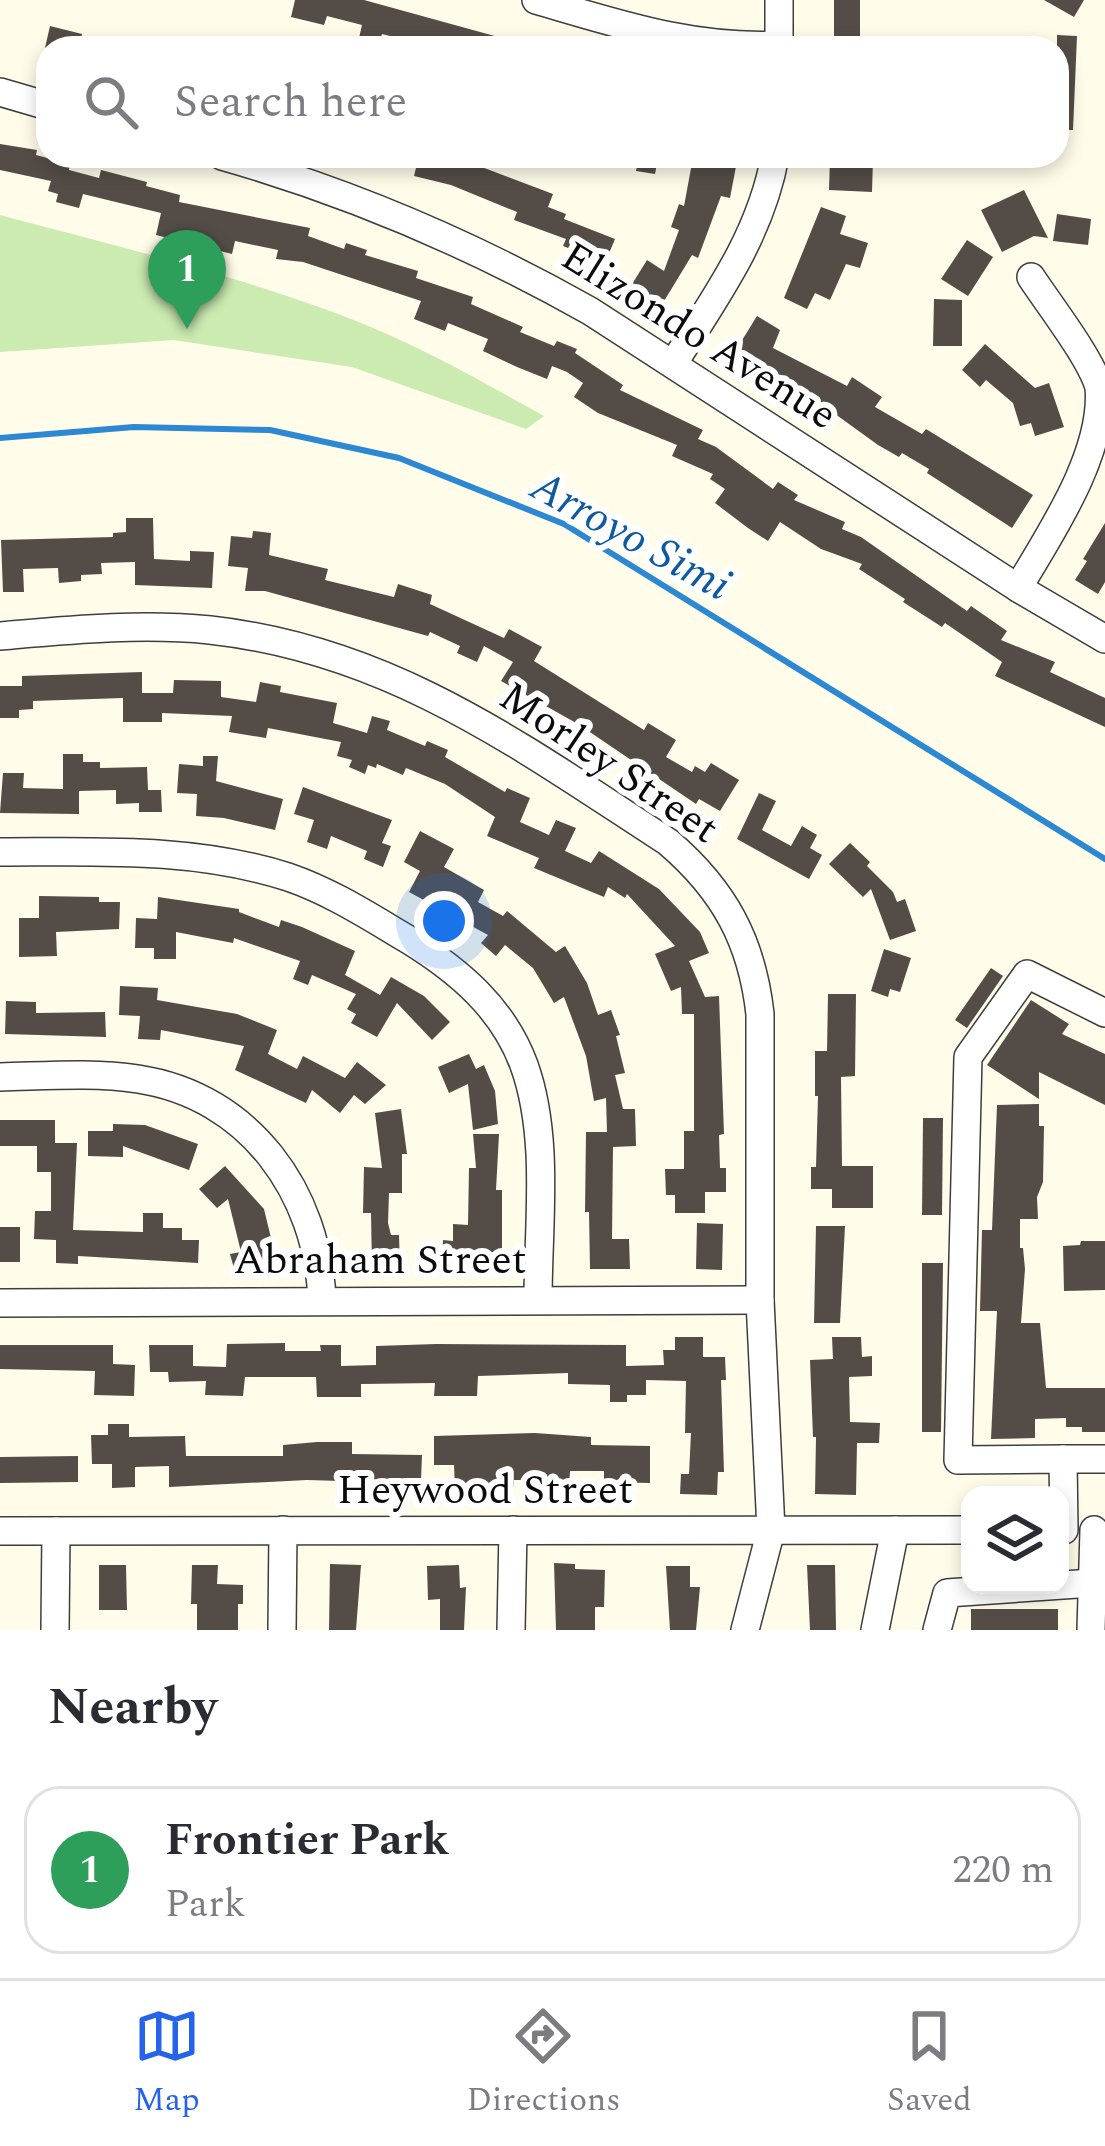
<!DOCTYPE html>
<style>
body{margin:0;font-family:Spectral,serif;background:#f2f2f3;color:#2b2b33}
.controls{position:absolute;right:36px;bottom:36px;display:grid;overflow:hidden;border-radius:24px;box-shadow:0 6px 18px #0003}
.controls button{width:108px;height:108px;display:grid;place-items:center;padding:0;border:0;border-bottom:3px solid #e1e1e2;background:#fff;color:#2b2b33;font:60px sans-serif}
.you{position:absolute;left:444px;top:921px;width:42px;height:42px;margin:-30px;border:9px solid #fff;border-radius:50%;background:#1a73e8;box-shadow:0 0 0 18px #1a73e833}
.badge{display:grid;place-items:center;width:78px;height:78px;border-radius:50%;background:#2563eb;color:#fff;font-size:39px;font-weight:700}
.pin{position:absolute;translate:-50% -99px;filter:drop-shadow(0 3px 6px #0008)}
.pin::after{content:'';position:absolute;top:63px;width:42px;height:36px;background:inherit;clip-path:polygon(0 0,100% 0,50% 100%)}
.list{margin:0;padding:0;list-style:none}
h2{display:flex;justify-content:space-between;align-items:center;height:156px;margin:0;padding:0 48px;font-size:51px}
h2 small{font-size:39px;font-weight:400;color:#7c7c81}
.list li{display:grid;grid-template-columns:78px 1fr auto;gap:36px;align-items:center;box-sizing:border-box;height:168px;margin:0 24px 24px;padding:0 24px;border:3px solid #e1e1e2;border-radius:36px}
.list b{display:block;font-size:45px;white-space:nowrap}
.list p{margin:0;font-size:39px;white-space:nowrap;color:#7c7c81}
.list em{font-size:39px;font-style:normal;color:#7c7c81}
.icon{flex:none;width:66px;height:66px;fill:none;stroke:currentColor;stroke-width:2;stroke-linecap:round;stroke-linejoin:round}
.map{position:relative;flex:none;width:1105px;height:1630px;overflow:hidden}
.search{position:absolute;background:#fff;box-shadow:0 6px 18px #0003;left:36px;right:36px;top:36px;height:132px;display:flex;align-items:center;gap:30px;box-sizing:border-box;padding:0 42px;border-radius:36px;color:#7c7c81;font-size:45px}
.sheet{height:348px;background:#fff}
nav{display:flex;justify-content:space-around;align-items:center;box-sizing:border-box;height:168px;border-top:3px solid #e1e1e2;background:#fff;font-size:33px;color:#7c7c81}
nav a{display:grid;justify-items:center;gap:6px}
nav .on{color:#2563eb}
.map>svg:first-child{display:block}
</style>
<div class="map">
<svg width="1105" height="1630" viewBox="0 0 1105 1630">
<rect width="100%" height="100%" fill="#fffce9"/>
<!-- green -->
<path fill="#cbebb1" d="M0,215C116,246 233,274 346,317C415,343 479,380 544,416L526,429L352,367L174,340L0,352Z"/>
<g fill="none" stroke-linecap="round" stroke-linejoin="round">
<!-- stream -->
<path stroke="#2d88d4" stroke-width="6" d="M0,438L134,427L270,430L399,458L564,524L1105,859"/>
</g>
<!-- building -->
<g fill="#544d47">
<path d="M295,0H364L520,43L519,48H438L382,34L379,43L359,38L362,25L327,16L324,25L291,17Z"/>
<rect x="834" y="0" width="26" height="48"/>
<path d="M1044,0H1084L1074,17Z"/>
<path d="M50,26L82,34L79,48H45Z"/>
<path d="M1057,35L1077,36L1073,130H1057Z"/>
<path d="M0,144L37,150L36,155L70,164L69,170L99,178L101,170L147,182L146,186L180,195L179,202L310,228L308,236L344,249L346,243L367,250L365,255L418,271L416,278L473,297L471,304L523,327L520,332L554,346L557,341L577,349L575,353L623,385L620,390L703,430L698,439L716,447L773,489L778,482L798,495L794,500L845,522L842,529L861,537L967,611L971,606L1007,631L1001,640L1055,662L1050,672L1105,698V727L995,676L1002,662L945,623L942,627L903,602L905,599L859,569L862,564L821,549L780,522L768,541L748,528L715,503L725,489L710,479L713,474L672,456L677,445L598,413L574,397L583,383L567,372L552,366L547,379L517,367L483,351L488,339L448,323L445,331L414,319L421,301L303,262L276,259L278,250L235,241L232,254L156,235L161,213L83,194L79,208L56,202L58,194L48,191L51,181L0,170Z"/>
<path d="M419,156H445L471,163L553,194L548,207L566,214L564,219L615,239L605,263L563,246L566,239L514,220L517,212L451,185L414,176Z"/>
<path d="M639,156L658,158L655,174L636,171Z"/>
<path d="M709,156H738L730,198L721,196L698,258L692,255L655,316L649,313L652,304L629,289L647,260L664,271L679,230L671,227L679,204L684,206L692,163L707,166Z"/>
<path d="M830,157L873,159L872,192L829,190Z"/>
<path d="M1024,190L1048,238L1034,236L1002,252L981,210Z"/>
<path d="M821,207L846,216L840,234L868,243L860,268L846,264L830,300L815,293L807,309L784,298Z"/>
<path d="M1057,214L1091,219L1088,245L1053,241Z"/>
<path d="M967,240L993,257L968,296L941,279Z"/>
<path d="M934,299L962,300V346H933Z"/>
<path d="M757,316L780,330L773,348L847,386L852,377L882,397L875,407L922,434L926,429L1033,495L1012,528L927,473L929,469L902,453L899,457L878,445L831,411L832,408L785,384L787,381L736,350Z"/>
<path d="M985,344L1035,388L1049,383L1064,427L1035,436L1031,423L1020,426L1013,403L986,380L980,387L962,370Z"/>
<path d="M126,518H153L154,559L190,561V551L214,552L212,588L135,585V562L101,563L102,574L81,575V581L59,583L58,568L23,569L24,592H3L1,540L113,537V533L126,532Z"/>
<path d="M1105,523V582L1098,594L1075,580L1087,561L1083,559Z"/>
<path d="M253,531L271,533L269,555L328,569L325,580L394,597L398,584L432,595L430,604L504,638L509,629L542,647L534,661L644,730L648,723L676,740L666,757L692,772L695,766L705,772L711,763L739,780L720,811L699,799L696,804L578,724L501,681L513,662L484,646L477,662L457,653L460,646L430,632L428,636L265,591H245L248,568L228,566L231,536L252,538Z"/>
<path d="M142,672V693H173L174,680L221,681V697L256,702L260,682L281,686L280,692L337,703L333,723L367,733L372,716L390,721L387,730L425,746L427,741L448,750L445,757L505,792L507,788L530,798L520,822L549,835L556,820L576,828L565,851L591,863L599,851L659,889L700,932L709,953L689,961L705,997L719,996L724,1134L719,1135L720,1168H726V1192H705V1213H675V1195H666L665,1169H684V1131H694V1014H682L681,987L671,991L655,954L675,946L627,894L625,898L608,887L604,897L534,868L539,858L487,836L495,817L445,784L406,768L403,775L377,764L376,768L368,765L365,774L349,767L352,760L337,756L341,742L268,728L266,738L229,732L232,716L162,713V722H123V698L33,701V709L19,710V718H0V686H22V676Z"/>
<path d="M63,754H83V762H100V768L147,767L148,790H161L162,812H139V803L116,804V790L79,791V814L0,813L3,773H24L23,788L63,789Z"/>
<path d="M203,756H218L216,781L283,799L275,830L224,818L196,816L197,794L177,793L179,764L203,766Z"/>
<path d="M303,787L392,820L382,843L391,846L383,867L364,859L367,851L331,836L327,849L307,842L314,820L294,814Z"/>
<path d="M759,793L776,801L762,830L791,846L802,826L817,835L810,848L822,855L809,879L737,839Z"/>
<path d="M420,831L454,849L444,867L484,890L478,902L503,916L507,911L556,952L565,946L587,983L598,1015L611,1010L620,1035L616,1036L625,1073L615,1075L623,1109H635L636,1146L613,1147L612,1239H629L630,1269H590L589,1212H585L586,1132H607L606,1098L594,1101L586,1056L564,997L554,1003L533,968L505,945L496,956L481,943L488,935L409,892L420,871L404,862Z"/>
<path d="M850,843L870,862L867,866L893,892L897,902L905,899L916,931L890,940L871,889L863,897L829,864Z"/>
<path d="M39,896L99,897V902H120L119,929L56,932L57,956L19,957V918H39Z"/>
<path d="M158,897L239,909V912L279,927L281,920L302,927L355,951L345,975L380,995L391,977L424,996L450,1022L432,1040L397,1003L377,1037L351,1023L356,1014L347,1009L356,994L312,975L308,985L293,979L300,961L234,938L233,943L176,932V959H154V948H135L136,918L157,919Z"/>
<path d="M884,949L911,958L900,992L890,989L888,997L871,991Z"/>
<path d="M991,968L1003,976L967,1028L955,1020Z"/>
<path d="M120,986L158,988L157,1000L237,1014L277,1030L268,1054L297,1069L303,1056L345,1078L357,1062L386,1085L365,1104L354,1095L340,1113L312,1090L306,1103L235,1070L244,1046L161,1030L160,1040L138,1039L140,1016L119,1015Z"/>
<path d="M828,994H856L855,1076L841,1077L842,1166H873V1208H832V1189H811V1167H816L818,1096H815V1051H827Z"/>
<path d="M1031,1000L1069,1024L1062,1034L1105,1054V1105L1039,1072V1099L987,1065Z"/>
<path d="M6,1001L36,1002V1013L105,1012L106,1037L5,1034Z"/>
<path d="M469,1054L476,1069L484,1065L495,1091L498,1124L473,1130L468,1084L449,1093L438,1067Z"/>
<path d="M1039,1104V1126H1044L1043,1182L1037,1197L1038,1219H1020V1248H1023L1025,1269L1021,1323H1040L1046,1388H1105V1432H1082V1427H1066V1418L1035,1419V1438L991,1439L997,1311H980L982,1230H992L997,1105Z"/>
<path d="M401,1109L407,1154H402V1193H389L388,1223L391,1235H399L400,1269H372L371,1213H363L364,1167L382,1168L375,1113Z"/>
<path d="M923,1118H943L942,1215H922Z"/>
<path d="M0,1120H55V1143H77L73,1230L143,1232V1213H163V1228H182V1240H199L198,1263L78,1256V1264L56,1263V1240L34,1239L35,1211H51V1172H37V1146H0Z"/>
<path d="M113,1124L145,1125L198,1144L189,1170L123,1146V1157L88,1156V1131H113Z"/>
<path d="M473,1134H499L496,1190H502V1268L481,1267V1262H442L443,1240L453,1241V1224L468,1225L469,1168H476Z"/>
<path d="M225,1166L264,1209L271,1238L264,1240L270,1263L235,1272L230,1254L241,1252L228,1199L217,1208L199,1189Z"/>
<path d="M697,1223L723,1224L722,1270L696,1269Z"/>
<path d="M816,1226H845L840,1323H814Z"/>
<rect x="0" y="1227" width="20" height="35"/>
<path d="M1081,1241H1105V1290L1064,1291L1063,1246L1080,1245Z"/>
<path d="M922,1263H943L941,1432H922Z"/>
<path d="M675,1337H703V1357H725L726,1380H721L724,1472H718L717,1495L680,1494L681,1474H689L691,1433H685L686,1381L646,1380V1395H627V1402H610V1385L568,1384V1373L478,1376L477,1396H434L435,1383L361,1384V1397H317L316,1377H245L243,1396L205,1395L206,1381L169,1382L168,1372H150L149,1345H193V1366L226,1367L227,1344L285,1343V1351H321L320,1345H341V1366L376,1365V1346L436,1344L626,1345V1366L664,1365L663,1350H675Z"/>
<path d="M832,1337H861L862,1357L872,1356V1376L849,1377L850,1422L880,1423L879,1443H857L856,1495L815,1494L816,1437H813L810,1360L833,1359Z"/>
<path d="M0,1345H113V1364L135,1365L134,1396L94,1395L95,1371L0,1369Z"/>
<path d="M108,1424H129V1437L185,1436L186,1456H283V1445L317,1442H352V1454L422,1455L421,1480L363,1479L362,1486H341V1481L307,1480L169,1487V1466L135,1467V1487L112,1488V1464H92L91,1435H108Z"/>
<path d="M535,1433L591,1437V1445L650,1446V1483L604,1482V1471H570L569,1487L545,1486L546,1480H514V1487L455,1488L454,1465H434V1436Z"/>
<path d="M78,1456V1482L0,1483V1457Z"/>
<path d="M554,1563L575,1564V1569L605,1570L604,1607H595V1630H556Z"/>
<path d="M330,1564L361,1565L356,1630H329Z"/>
<path d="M99,1565H126L127,1610H99Z"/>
<path d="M192,1565H218L217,1584L243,1585V1604H238V1630H197V1604H191Z"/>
<path d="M459,1565L460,1588L466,1587L464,1630H440V1599L428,1600L427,1566Z"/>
<path d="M807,1565H835L836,1630H810Z"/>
<path d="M666,1566H690V1587H700L696,1630H670Z"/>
<rect x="971" y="1609" width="87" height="21"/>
</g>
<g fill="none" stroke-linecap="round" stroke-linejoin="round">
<defs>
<g id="minor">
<path d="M536,0C619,24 691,49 779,45"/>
<path d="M779,48V0"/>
<path d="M0,92L48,106"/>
<path d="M222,156C352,193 473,245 590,311L1018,588L1105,639"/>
<path d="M673,364C715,298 761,235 775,156"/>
<path d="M1018,588C1050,534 1105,453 1099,387C1090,357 1050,306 1031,277"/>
<path d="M0,636C70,630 140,623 210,630C391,650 520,746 668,842C724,890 752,941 760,1014V1300L771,1530L745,1630"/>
<path d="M0,852C98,852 194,847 288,877C332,892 370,917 409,940C459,971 503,1008 524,1065C550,1137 538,1224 538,1300"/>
<path d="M0,1077C46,1076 93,1072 138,1079C250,1096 318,1193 322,1300"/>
<path d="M0,1303L760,1300"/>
<path d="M1063,1459H1105"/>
<path d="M1064,1530L1063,1459L958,1460L968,1057L1027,974L1105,1013"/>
<path d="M0,1531L970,1530"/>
<path d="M55,1630L56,1531"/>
<path d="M282,1630L283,1530"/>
<path d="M511,1630L513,1530"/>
<path d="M875,1630L895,1530"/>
<path d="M937,1630L947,1593L1092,1583"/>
<path d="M1091,1630L1094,1530"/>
</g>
</defs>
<!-- minor casing -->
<use href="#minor" stroke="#3e3e3e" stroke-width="30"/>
<!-- minor -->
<use href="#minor" stroke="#fff" stroke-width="27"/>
</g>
<g text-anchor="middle" stroke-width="12" stroke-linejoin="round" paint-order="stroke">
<!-- street labels -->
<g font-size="42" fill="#0b0b0b" stroke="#fff">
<text transform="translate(700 334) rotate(32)" y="15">Elizondo Avenue</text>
<text transform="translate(610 761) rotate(34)" y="15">Morley Street</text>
<text x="380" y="1273">Abraham Street</text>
<text x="485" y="1503">Heywood Street</text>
</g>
<!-- water labels -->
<g font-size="45" font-style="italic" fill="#0f59a2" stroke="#fff">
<text transform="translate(632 534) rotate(29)" y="16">Arroyo Simi</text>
</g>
</g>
</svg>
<div class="controls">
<button><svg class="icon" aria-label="layers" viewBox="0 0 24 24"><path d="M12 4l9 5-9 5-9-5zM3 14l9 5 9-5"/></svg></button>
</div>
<div class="you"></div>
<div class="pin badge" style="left:187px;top:329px;background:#2e9e5b">1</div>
<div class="search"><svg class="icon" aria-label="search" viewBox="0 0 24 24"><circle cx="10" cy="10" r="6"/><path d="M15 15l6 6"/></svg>Search here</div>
</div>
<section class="sheet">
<h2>Nearby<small></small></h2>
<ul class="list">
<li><span class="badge" style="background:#2e9e5b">1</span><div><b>Frontier Park</b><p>Park</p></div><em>220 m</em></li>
</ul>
</section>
<nav>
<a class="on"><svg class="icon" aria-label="map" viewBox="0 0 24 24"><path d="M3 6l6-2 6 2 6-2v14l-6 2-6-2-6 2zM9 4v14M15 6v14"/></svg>Map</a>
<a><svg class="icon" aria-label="directions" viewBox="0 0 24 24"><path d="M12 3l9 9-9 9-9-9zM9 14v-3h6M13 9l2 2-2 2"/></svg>Directions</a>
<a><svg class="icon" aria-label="saved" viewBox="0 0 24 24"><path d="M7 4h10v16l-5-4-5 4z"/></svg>Saved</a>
</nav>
